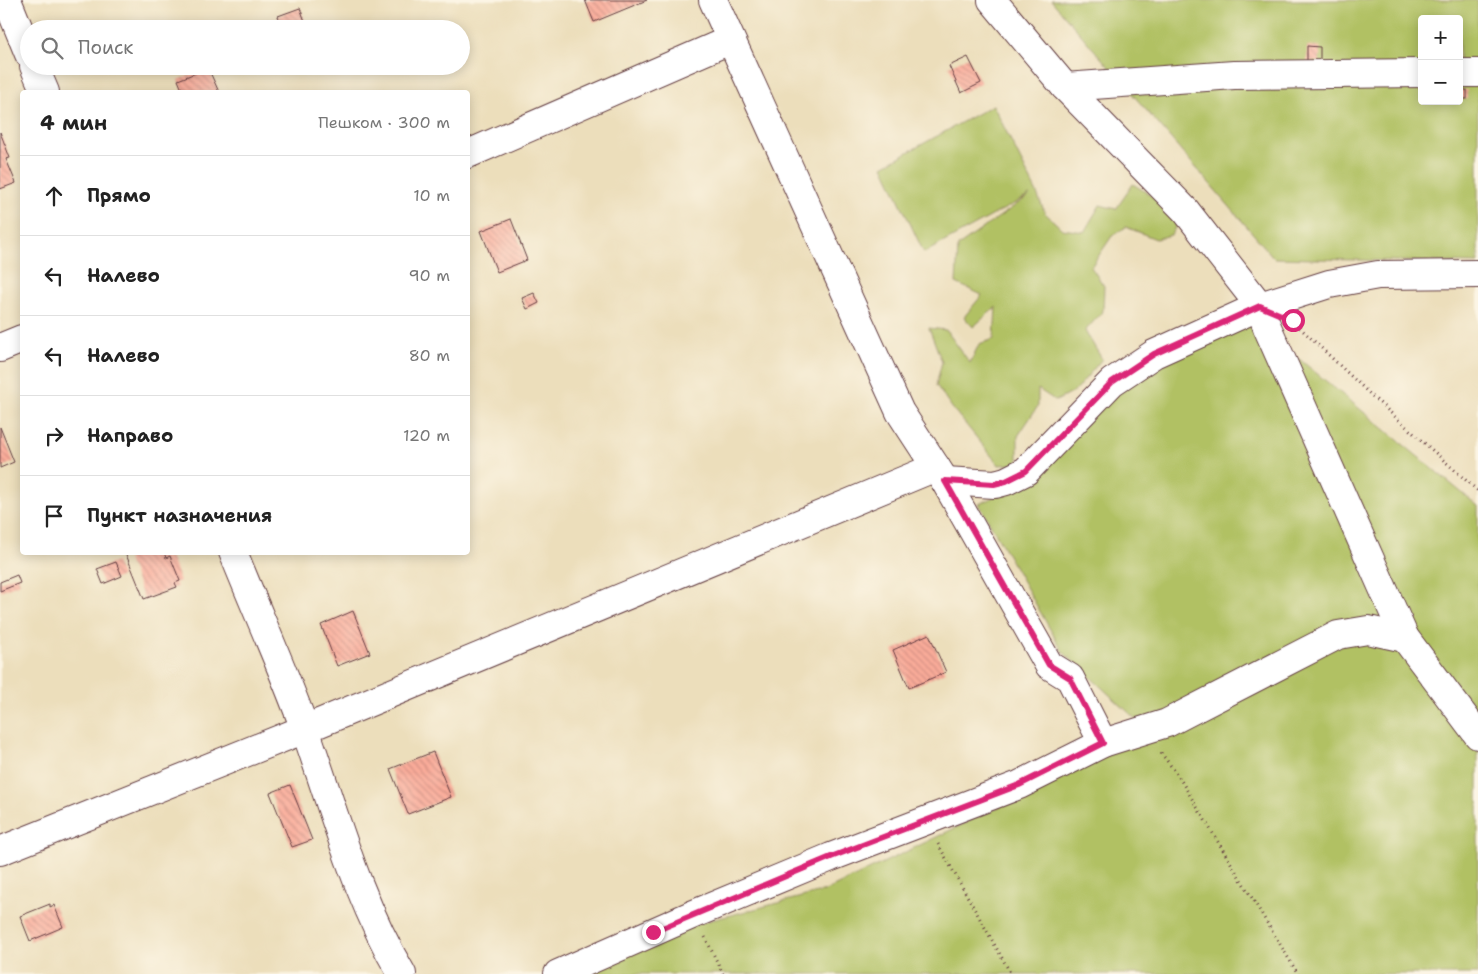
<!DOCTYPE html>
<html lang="ru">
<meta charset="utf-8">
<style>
body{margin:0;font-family:"Shantell Sans",sans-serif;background:#f6f6f6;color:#222}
.controls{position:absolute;right:15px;top:15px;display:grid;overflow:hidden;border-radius:5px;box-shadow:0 2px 12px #0003}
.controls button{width:45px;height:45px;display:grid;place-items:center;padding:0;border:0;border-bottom:1px solid #e0e0e0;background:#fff;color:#222;font:25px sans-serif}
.stop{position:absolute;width:15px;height:15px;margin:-11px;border:4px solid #db2777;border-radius:50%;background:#fff}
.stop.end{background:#db2777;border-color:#fff;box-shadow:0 1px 5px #0008}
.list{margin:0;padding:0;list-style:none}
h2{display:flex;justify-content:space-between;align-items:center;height:65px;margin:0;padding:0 20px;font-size:21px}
h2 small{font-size:16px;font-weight:400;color:#767676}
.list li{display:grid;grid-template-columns:32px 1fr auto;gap:15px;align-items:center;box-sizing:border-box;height:80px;padding:0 20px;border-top:1px solid #e0e0e0}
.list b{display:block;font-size:19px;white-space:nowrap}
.list em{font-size:16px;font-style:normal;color:#767676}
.icon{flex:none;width:28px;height:28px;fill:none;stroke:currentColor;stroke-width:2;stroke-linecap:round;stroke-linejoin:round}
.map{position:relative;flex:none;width:1478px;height:974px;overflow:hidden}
.search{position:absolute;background:#fff;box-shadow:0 2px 12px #0003;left:20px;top:20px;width:450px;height:55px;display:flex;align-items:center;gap:12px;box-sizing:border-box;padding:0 18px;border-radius:28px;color:#767676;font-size:19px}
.panel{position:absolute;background:#fff;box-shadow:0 2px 12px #0003;left:20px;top:90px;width:450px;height:465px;border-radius:5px}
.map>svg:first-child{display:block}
</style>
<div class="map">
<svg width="1478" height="974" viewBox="0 0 1478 974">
<defs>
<pattern id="building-back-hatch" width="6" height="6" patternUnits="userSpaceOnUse" patternTransform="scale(1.25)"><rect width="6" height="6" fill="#faac9a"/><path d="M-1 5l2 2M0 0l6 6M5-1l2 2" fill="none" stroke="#cc8b7e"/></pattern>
</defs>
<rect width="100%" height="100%" fill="#fcf5e5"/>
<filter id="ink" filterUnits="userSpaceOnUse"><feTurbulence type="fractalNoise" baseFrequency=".02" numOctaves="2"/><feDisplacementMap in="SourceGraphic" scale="10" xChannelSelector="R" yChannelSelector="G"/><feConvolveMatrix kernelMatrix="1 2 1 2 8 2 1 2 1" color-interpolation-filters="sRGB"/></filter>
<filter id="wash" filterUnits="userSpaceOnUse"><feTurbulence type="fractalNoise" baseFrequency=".0096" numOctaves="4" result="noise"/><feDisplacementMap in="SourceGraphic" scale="20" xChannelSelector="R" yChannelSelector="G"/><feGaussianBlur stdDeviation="1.12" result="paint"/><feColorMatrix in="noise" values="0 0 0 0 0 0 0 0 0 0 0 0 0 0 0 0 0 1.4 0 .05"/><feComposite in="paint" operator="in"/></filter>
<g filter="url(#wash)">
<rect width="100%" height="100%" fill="#ecdebb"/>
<!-- green -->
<g fill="#b1c164" stroke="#7e7048" fill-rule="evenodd">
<path d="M1051,0H1478V263L1274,258ZM1422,19H1459V101H1422Z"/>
<path d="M993,105L1036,191L1045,213L1062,229L1084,232L1100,205L1116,209L1133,184L1152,196L1178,223L1171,235L1156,239L1126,227L1112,236L1091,267L1104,286L1103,311L1085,331L1102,359L1075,391L1056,401L1038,389V406L1018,436V464L999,465L953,409L936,385L942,362L929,328L946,330L970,363L979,344L994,339L996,307L973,327L964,317L982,295L956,283L958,246L1030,195L924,253L883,166Z"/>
<path d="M1253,321L1478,506V974H581L692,925L825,891L1151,733L1063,652L979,504L1028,480L1134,376Z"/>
</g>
<g id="blocks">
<!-- building -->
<g fill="url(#building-back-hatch)">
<path d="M585,0H647L594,22Z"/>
<path d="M300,8L308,29H283L278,16Z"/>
<path d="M1307,46L1320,47V62H1307Z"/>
<path d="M968,57L981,83L961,93L949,66Z"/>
<path d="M208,68L219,92H183L178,80Z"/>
<rect x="1459" y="90" width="8" height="9"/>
<path d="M0,132L10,158L6,159L16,183L0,189Z"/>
<path d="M511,219L527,260L497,272L481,231Z"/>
<path d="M534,293L539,303L527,309L522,298Z"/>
<path d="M0,427L14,462L0,468Z"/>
<path d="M125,552H164L166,558L170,556L180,581L175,583L177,587L144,599Z"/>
<path d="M116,562L122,576L103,584L97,569Z"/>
<path d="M17,575L20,583L0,591V582Z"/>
<path d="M353,611L370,653L337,666L321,625Z"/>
<path d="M929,634L946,672L909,688L893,650Z"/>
<path d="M433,752L451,797L408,814L390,769Z"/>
<path d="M290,785L312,840L292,847L270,793Z"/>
<path d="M50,904V907L54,905L63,927L30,941L20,916Z"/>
</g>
</g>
</g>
<g filter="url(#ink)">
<use href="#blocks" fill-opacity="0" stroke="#623c41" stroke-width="1"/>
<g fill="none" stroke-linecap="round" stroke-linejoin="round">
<defs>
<g id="minor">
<path d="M7,0L29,54"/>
<path d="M992,0L1065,87L1186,211L1260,306L1267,327L1405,638L1478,735"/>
<path d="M34,66L45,92"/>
<path d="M1459,73H1478"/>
<path d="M1065,87L1234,75L1422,73"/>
<path d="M468,154L730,40"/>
<path d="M0,348L22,339"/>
<path d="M945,481L995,484L1006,481L1026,471L1112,382L1154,354L1260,306L1329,284L1378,275L1478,274"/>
<path d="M233,552C257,612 284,671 306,732C335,814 357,899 402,974"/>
<path d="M1103,743L1167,723L1338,635L1368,630L1405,638"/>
<path d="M0,851L305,729L936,467"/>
<path d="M558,974L694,914L831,857L1019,785L1103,743L1070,678L1049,665L945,481L900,412L713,0"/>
</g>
</defs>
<!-- minor casing -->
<use href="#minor" stroke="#623c41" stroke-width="30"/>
<!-- path -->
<g stroke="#623c41" stroke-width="3" stroke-dasharray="1 4" stroke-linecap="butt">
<path d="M1296,324L1373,397L1478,491"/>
<path d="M1161,753L1177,774L1298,974"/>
<path d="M938,844L1011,974"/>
<path d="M705,937L723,974"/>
</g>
<!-- minor -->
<use href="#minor" stroke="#fff" stroke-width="28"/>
</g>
</g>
<g fill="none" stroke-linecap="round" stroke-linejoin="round" filter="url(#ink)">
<!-- route -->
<path stroke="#db2777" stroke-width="6" d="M653,932L831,857L1019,785L1103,743L1070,678L1049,665L945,481L994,484L1006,481L1026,471L1112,382L1154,354L1260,306L1293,320"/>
</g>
</svg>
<div class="controls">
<button>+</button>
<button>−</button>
</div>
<div class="stop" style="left:1293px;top:320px"></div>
<div class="stop end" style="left:653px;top:932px"></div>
<div class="search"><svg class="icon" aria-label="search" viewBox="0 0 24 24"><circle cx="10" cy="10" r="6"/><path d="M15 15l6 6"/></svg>Поиск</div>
<section class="panel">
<h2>4 мин<small>Пешком · 300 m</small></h2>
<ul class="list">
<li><svg class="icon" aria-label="ahead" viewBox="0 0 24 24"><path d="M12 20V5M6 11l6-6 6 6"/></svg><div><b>Прямо</b></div><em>10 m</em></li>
<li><svg class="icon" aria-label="left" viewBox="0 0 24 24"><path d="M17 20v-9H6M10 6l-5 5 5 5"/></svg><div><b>Налево</b></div><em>90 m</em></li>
<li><svg class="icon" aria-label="left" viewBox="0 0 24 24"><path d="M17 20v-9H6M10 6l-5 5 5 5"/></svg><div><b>Налево</b></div><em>80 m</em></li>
<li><svg class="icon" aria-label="right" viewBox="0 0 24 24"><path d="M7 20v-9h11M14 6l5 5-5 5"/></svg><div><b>Направо</b></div><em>120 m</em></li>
<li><svg class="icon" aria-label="arrive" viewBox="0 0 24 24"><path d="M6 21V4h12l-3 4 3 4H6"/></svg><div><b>Пункт назначения</b></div></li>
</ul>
</section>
</div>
